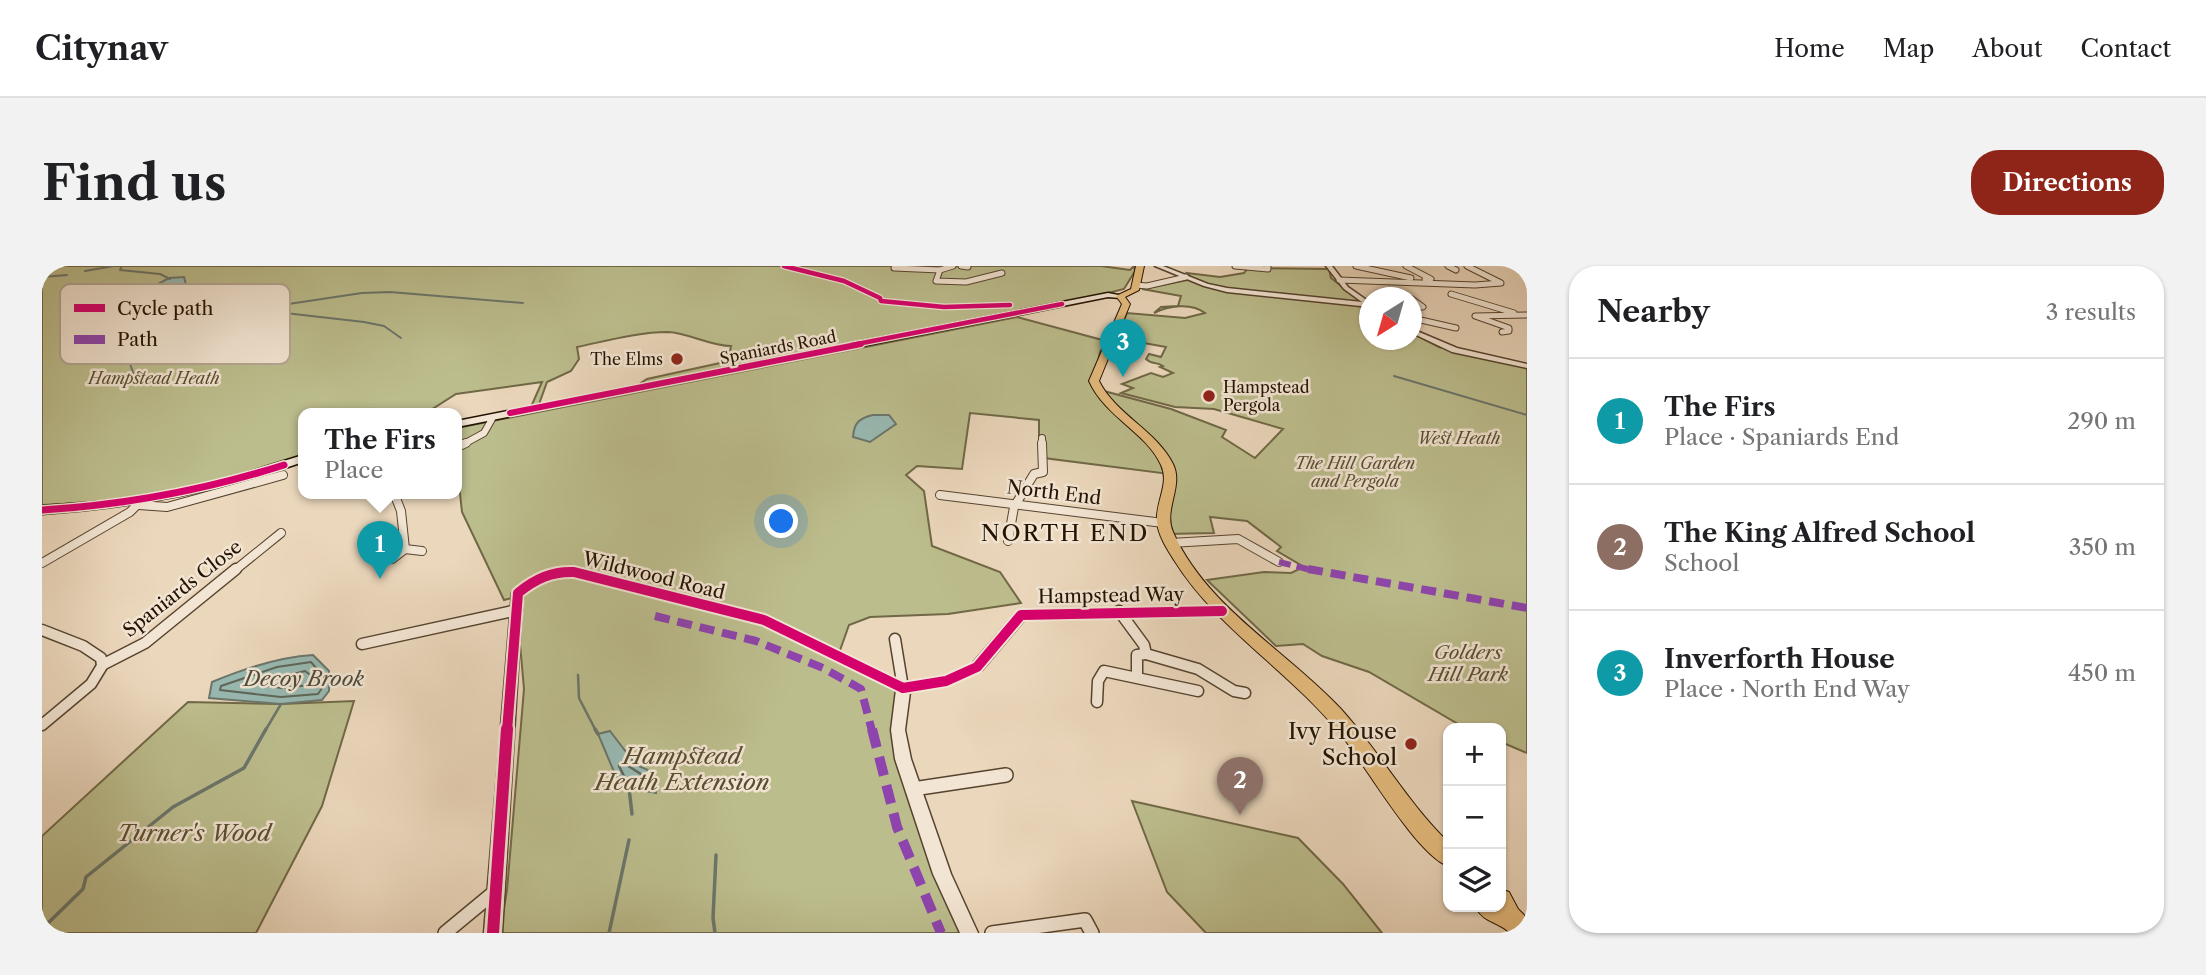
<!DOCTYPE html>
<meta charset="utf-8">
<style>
:root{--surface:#fff;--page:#f2f2f2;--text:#202124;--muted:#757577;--line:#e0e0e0;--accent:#8f2418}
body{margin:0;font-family:"Libre Caslon Text",serif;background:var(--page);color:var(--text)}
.controls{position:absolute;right:21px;bottom:21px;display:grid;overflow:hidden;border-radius:14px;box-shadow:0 2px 5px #0004}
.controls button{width:63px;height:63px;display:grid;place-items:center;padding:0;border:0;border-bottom:2px solid var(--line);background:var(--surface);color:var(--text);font:35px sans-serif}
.compass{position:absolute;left:1317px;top:21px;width:63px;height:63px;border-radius:50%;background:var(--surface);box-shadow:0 2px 5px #0004;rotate:217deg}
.you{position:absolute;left:740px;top:256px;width:24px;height:24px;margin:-18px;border:5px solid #fff;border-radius:50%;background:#1a73e8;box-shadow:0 0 0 10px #1a73e833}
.badge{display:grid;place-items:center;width:46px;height:46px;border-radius:50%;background:var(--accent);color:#fff;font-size:23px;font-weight:700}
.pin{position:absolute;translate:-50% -58px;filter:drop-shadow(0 2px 4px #0008)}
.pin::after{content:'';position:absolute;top:37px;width:24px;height:21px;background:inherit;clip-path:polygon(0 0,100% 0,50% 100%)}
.popup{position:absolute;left:256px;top:142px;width:164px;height:91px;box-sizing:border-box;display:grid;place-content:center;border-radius:14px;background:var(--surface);filter:drop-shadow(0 2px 5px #0005);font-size:23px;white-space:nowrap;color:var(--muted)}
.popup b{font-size:26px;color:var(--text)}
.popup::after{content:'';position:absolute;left:50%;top:100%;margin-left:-14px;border:14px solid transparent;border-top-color:var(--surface)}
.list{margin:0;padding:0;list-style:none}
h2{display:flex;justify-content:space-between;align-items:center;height:91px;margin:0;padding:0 28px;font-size:30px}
h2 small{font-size:23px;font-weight:400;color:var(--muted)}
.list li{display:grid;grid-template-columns:46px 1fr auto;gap:21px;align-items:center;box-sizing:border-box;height:126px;padding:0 28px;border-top:2px solid var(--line)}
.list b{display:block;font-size:26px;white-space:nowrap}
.list p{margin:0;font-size:23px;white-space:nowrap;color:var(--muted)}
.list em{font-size:23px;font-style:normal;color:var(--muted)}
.icon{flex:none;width:38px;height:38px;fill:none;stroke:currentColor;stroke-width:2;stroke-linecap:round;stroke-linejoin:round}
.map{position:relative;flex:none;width:1485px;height:667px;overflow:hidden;border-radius:28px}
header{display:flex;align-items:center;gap:42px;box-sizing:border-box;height:98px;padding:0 35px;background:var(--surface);border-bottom:2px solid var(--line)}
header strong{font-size:33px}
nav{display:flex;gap:38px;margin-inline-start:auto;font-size:24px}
.intro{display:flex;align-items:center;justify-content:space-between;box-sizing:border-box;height:168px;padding:0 42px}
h1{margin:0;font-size:49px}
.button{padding:18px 32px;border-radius:28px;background:var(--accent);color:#fff;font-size:24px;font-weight:700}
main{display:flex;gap:42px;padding:0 42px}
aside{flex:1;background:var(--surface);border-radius:28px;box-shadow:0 2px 5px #0004}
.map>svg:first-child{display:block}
.green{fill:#bcbd8d;stroke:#706846;stroke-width:2}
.water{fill:#98b9b2;stroke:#6a766b;stroke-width:2}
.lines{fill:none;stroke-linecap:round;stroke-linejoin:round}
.shore-far1{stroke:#5e6659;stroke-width:2}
.shore{stroke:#5e6659;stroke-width:2.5}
.stream-far2{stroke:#6a766b;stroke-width:2}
.stream-far1{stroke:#6a766b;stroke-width:2.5}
.stream{stroke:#6a766b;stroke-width:3.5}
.minor-far4-casing{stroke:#56432f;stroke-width:7}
.minor-far3-casing{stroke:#56432f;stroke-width:8}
.minor-far2-casing{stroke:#56432f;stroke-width:10}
.minor-far1-casing{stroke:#56432f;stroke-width:13}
.minor-casing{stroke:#56432f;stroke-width:16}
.tertiary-casing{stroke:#56432f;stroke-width:3}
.secondary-casing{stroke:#241200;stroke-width:3}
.primary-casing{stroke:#241200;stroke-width:2}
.minor-far4{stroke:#f2e5d3;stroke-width:5}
.minor-far3{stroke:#f2e5d3;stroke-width:6}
.minor-far2{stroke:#f2e5d3;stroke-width:8}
.minor-far1{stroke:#f2e5d3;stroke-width:10}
.minor{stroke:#f2e5d3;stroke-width:13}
.tertiary{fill:#f2e5d3;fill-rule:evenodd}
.secondary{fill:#f2e5d3;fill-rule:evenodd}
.primary{fill:#e6bc7e;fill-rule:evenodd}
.quiet-far3{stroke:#8e44ad;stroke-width:3.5;stroke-dasharray:7 3.5;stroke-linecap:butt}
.quiet-far2{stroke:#8e44ad;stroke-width:6;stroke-dasharray:12 6;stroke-linecap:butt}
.quiet-far1{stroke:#8e44ad;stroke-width:8;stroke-dasharray:15 8;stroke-linecap:butt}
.quiet{stroke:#8e44ad;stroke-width:10;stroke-dasharray:19 10;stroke-linecap:butt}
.cycleway-far4-casing{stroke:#f2e5d3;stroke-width:7}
.cycleway-far3-casing{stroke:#f2e5d3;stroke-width:9}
.cycleway-far2-casing{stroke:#f2e5d3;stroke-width:10}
.cycleway-far1-casing{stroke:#f2e5d3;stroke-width:14}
.cycleway-casing{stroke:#f2e5d3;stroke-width:17}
.cycleway-far4{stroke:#d6006c;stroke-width:4.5}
.cycleway-far3{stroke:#d6006c;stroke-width:6}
.cycleway-far2{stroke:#d6006c;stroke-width:7}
.cycleway-far1{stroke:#d6006c;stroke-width:10}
.cycleway{stroke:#d6006c;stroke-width:12}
.poi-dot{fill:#8f2418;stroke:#f2e5d3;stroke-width:2.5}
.labels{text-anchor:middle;stroke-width:5;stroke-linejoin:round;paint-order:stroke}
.far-street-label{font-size:16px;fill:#241200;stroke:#f2e5d3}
.far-poi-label{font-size:16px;fill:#241200;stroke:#f2e5d3;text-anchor:end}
.far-park-label{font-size:16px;font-style:italic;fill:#594e31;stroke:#f2e5d3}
.street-label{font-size:19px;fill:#241200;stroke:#f2e5d3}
.park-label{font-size:19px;font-style:italic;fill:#594e31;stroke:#f2e5d3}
.water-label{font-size:21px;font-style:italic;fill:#4d4c3e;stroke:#f2e5d3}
.quarter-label{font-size:23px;letter-spacing:2px;fill:#241200;stroke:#f2e5d3}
.near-poi-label{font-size:23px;fill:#241200;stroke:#f2e5d3;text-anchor:end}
.near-park-label{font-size:23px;font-style:italic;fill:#594e31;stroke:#f2e5d3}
.key{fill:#f2e5d3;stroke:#b4a694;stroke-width:2}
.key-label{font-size:19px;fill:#241200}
</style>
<header>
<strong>Citynav</strong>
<nav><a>Home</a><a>Map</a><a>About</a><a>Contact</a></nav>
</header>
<div class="intro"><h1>Find us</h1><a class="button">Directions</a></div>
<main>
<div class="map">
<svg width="1485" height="667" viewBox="0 0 1485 667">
<rect width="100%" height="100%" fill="#ebd7bc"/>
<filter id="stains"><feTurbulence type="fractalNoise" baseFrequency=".00286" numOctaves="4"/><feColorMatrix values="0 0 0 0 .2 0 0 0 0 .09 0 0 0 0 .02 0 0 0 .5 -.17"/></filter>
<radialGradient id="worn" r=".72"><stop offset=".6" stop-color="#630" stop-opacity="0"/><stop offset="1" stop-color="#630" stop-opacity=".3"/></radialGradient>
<g class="green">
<path d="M0,0H1059L1088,4L1092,0L1093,5L1082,23L1066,27L601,119L599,117L605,113L678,97L687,91L689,80C668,80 647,67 626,66C596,66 564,75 535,81L537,93L529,105L505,116L496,141L488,143L500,116L414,128L384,147H261V189C178,219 88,236 0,239Z"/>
<path d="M1206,2L1287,3L1289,12L1327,42L1328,74H1370V67L1397,81L1485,101V487L1459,476V462H1423L1327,406L1280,390L1261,378L1234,380L1165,314L1222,306L1249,307L1262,301L1235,285L1239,281L1205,255L1168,251L1172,267L1124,268L1128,208L1002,192L997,171V154L928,147L920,203L875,200L864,209L882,225L890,280L958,306L979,337L906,348L828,351L807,359L796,390L861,422L856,464L927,667H458L465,624L482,423L475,344L474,331L462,334L420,246L415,200V162L975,51L1064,75L1058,86L1052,115L1062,125L1129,143L1184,164L1180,171L1213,192L1241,163L1172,143L1133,141L1079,127L1091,122L1080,118L1109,107L1121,111L1131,107L1118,101L1121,100C1114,95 1110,99 1104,93L1107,88L1119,91L1124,81L1074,72L1085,47L1143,52L1163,47C1149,36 1126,40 1112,47L1119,41L1136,40L1139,30L1100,23L1150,13L1145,7L1178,11L1202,7Z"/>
<path d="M312,435L280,540L214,667H0V570L146,436L239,438Z"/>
<path d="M1090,535L1256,572L1301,618L1340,667H1164L1125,626Z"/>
</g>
<g class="water">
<path d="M142,11L147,30C132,37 121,34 112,20L127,12Z"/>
<path d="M184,22L180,38L188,43L214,44C186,50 121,62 96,53L124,46L119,43L122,41L169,32Z"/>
<path d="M831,149H847L854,158L828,176L811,171C812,156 818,152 831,149Z"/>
<path d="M271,389L287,405V425L280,434L239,438L167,432L170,416C201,403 237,391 271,389Z"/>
<path d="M568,465L594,499L613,507L614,527L578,520L556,468Z"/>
</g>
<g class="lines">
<g class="shore-far1">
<path d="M269,396L280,409V422L276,428L239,431L178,424L179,420L235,401Z"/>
<path d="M263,405L271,411L269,419L239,422L222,419L224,415Z"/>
</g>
<path class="shore" d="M580,496L605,512V516L584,514L577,500Z"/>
<g class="stream-far2">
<path d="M80,0L78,4L118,8L128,13"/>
<path d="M43,5L72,0"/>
<path d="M0,11L25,9"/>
<path d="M213,43L320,27L348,26L481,37"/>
<path d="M217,44L322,56L342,60L359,72"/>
<path d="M1352,110L1485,149"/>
<path d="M93,112L86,92L94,80L140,54"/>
</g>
<g class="stream-far1">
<path d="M536,409L537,432L554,465"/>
<path d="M223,465L239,438"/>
</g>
<g class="stream">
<path d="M553,463L556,468"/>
<path d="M587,522L590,548"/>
<path d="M0,663L41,623L44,611L131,541L202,502L224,463"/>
<path d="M567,667L587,574"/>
<path d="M673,667L671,652L674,589"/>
</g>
<defs>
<g id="minor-far4">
<path d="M911,0L898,4L894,15L924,16L960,7"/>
<path d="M919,0L926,1"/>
<path d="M1193,0L1226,3V0"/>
<path d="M1314,0L1369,12"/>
<path d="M1364,0L1389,13H1383"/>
<path d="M1406,0L1414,4"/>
<path d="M852,2L898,4"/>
<path d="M1297,14L1433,19L1459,17L1425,0"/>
<path d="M1094,19L1105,20L1144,11"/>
<path d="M1409,28L1472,47"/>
<path d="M1370,33L1381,41H1370"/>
<path d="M1370,52L1414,62"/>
<path d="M1460,66L1467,65V62L1433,50L1485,49"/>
</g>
<g id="minor-far3">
<path d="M1000,172V179"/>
<path d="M420,179L442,167L450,153"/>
</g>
<g id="minor-far2">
<path d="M415,181L424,177"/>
<path d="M352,227L359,245L363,283L380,285"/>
<path d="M898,229L1121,257"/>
<path d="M97,239L125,241L241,209"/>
<path d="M966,275L972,241L992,208L1001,206L1000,177"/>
<path d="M1129,277L1196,273L1237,296"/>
<path d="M350,293L363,283"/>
<path d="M0,297L88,246L99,235"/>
<path d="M192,305L239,267"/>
</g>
<g id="minor-far1">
<path d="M1077,345L1102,379L1104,388L1156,403L1192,425L1203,427"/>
<path d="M0,364L41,380L59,392L60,400L49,418L0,459"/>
<path d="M853,373L861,422"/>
<path d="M320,378L475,344"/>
<path d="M60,399L103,377L194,303"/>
<path d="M1095,410V389L1104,388"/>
<path d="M1055,436L1056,415L1062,405L1156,425"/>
</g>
<g id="minor">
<path d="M871,523L964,509"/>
<path d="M403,667L455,624"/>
<path d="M950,667L1043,654L1050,667"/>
</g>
<g id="tertiary">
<path d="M1113,0H1121L1166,18L1185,22L1320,36L1302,23L1284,0H1290L1306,21L1326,35L1328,41L1185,26L1162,20Z"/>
<path d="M1370,63L1415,82L1485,98V102L1410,86L1370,67Z"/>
<path d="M532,302L726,351L862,417L901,411L930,398L975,346L979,345L1180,341L1186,345L1180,349L983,353L940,404L909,418L868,426L863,464L869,493L909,608L936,667H918L891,608L853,493L849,464L854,424L718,357L532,310C512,309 497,315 482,328L480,337L460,667H442L470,327C486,309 509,302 532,302Z"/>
</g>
<g id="secondary">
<path d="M1066,27L1082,30L1078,32L1066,31L415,161V155Z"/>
<path d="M261,189V196C176,226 90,242 0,248V240L67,235L133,225L194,210Z"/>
</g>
<g id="primary">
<path d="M1094,0H1102L1097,24L1083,31L1088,38L1057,115C1074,149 1114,164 1131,198C1142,220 1121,244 1131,266C1164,341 1245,385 1299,443C1337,485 1365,536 1406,576V600C1375,589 1323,499 1300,470C1249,406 1175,363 1132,294C1125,283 1116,269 1115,256C1113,236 1128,218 1119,199C1104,166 1064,152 1047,115L1080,38L1074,30L1089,23Z"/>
<path d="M1459,623L1467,626L1476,643L1485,652V667H1468C1456,655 1441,657 1434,641H1459Z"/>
</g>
</defs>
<use href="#minor-far4" class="minor-far4-casing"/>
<use href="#minor-far3" class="minor-far3-casing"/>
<use href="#minor-far2" class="minor-far2-casing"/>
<use href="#minor-far1" class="minor-far1-casing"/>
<use href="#minor" class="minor-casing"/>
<use href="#tertiary" class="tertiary-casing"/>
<use href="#secondary" class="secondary-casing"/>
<use href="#primary" class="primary-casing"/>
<use href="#minor-far4" class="minor-far4"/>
<use href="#minor-far3" class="minor-far3"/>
<use href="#minor-far2" class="minor-far2"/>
<use href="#minor-far1" class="minor-far1"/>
<use href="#minor" class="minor"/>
<use href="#tertiary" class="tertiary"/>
<use href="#secondary" class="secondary"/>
<use href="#primary" class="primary"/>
<path class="quiet-far3" d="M207,46L212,42"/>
<path class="quiet-far2" d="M1237,296L1273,305"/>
<g class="quiet-far1">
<path d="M1266,303L1485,342"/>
<path d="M613,350L714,375L781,402L819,423L830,465"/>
</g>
<path class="quiet" d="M830,463L855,561L899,667"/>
<defs>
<g id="cycleway-far4">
<path d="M742,0L802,15L838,32L839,35L902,41L968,39"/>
<path d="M810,79L1020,38"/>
</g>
<path id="cycleway-far3" d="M468,147L819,78"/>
<path id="cycleway-far2" d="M0,244C83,239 163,224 242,199"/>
<path id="cycleway-far1" d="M465,465L476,327C493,313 510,305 532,306L722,354L861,422L904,415L935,401L979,349L1180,345"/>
<path id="cycleway" d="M451,667L465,463"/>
</defs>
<use href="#cycleway-far4" class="cycleway-far4-casing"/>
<use href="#cycleway-far3" class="cycleway-far3-casing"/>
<use href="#cycleway-far2" class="cycleway-far2-casing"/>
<use href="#cycleway-far1" class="cycleway-far1-casing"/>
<use href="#cycleway" class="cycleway-casing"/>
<use href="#cycleway-far4" class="cycleway-far4"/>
<use href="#cycleway-far3" class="cycleway-far3"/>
<use href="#cycleway-far2" class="cycleway-far2"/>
<use href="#cycleway-far1" class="cycleway-far1"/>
<use href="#cycleway" class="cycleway"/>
</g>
<g class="poi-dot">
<circle cx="635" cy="93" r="7"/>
<circle cx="1167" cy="130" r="7"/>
<circle cx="1369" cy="478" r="7"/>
</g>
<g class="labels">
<g class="far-street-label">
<text transform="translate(736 81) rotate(-11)" y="6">Spaniards Road</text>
</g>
<g class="far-poi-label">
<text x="621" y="99">The Elms</text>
<text x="1181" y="127" text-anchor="start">Hampstead<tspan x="1181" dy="18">Pergola</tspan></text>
</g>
<g class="far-park-label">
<text x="112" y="118">Hampstead Heath</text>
<text x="1417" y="178">West Heath</text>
<text x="1313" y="203">The Hill Garden<tspan x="1313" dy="18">and Pergola</tspan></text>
</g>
<g class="street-label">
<text transform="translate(1012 226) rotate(7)" y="7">North End</text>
<text transform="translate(612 309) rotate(14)" y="7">Wildwood Road</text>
<text transform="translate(140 322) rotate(-38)" y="7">Spaniards Close</text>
<text transform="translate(1069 329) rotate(-1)" y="7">Hampstead Way</text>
</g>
<g class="park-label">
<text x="1426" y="393">Golders<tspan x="1426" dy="22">Hill Park</tspan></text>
</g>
<g class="water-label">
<text x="262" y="420">Decoy Brook</text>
</g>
<g class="quarter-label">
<text x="1023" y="275">NORTH END</text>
</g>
<g class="near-poi-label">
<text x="1355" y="473">Ivy House<tspan x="1355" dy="26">School</tspan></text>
</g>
<g class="near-park-label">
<text x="640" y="498">Hampstead<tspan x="640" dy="26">Heath Extension</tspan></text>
<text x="152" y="575">Turner's Wood</text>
</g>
</g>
<rect x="18" y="18" width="230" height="80" rx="10" class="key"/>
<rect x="32" y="38" width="31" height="8" fill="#d6006c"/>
<rect x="32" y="69" width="31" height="9" fill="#8e44ad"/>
<g class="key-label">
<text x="75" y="49">Cycle path</text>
<text x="75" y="80">Path</text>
</g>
<rect width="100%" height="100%" filter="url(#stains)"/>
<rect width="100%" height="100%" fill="url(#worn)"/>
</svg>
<div class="controls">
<button>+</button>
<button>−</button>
<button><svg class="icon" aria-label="layers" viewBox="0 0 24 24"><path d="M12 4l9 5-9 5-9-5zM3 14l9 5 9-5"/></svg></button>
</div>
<svg class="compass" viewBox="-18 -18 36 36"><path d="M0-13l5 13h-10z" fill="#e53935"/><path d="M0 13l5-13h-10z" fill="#757577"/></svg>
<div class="you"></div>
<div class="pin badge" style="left:338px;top:313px;background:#0f9aa8">1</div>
<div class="popup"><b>The Firs</b>Place</div>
<div class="pin badge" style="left:1198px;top:549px;background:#8d6e63">2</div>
<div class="pin badge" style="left:1081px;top:111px;background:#0f9aa8">3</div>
</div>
<aside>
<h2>Nearby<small>3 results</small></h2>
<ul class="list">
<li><span class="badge" style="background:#0f9aa8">1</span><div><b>The Firs</b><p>Place · Spaniards End</p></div><em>290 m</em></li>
<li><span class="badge" style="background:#8d6e63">2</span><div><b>The King Alfred School</b><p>School</p></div><em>350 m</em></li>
<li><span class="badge" style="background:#0f9aa8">3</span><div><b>Inverforth House</b><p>Place · North End Way</p></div><em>450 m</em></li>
</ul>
</aside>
</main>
